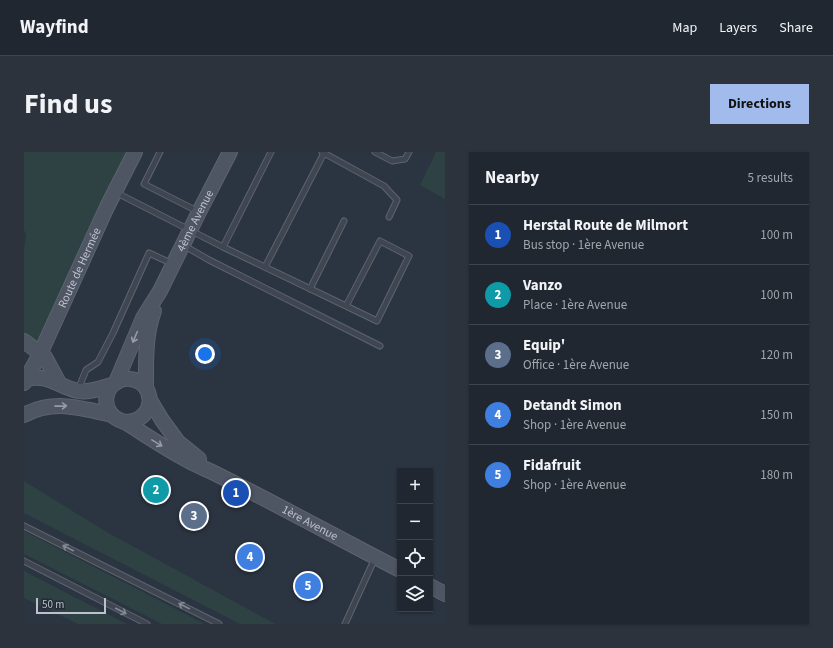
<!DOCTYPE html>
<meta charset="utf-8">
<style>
:root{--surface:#202731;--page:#2d333d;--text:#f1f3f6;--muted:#a2a5ab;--line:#3d444d;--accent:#a0bbec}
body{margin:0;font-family:"Source Sans 3",sans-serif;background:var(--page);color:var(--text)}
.controls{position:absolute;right:12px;bottom:12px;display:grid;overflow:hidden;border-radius:0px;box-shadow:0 1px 3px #0004}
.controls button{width:36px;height:36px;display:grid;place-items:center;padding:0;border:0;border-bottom:1px solid var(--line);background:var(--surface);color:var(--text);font:20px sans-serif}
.scale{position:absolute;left:12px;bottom:10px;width:70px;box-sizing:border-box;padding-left:4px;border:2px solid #bcc1cb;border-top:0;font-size:11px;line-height:14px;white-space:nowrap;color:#bcc1cb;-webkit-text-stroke:3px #242b36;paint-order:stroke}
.you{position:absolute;left:181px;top:202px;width:14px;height:14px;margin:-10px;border:3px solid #fff;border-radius:50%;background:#1a73e8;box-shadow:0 0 0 6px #1a73e833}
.badge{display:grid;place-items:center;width:26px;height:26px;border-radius:50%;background:var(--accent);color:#fff;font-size:13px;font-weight:700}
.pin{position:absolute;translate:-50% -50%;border:2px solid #fff;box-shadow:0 1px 4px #0006}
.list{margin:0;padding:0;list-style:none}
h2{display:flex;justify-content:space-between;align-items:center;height:52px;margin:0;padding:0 16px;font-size:17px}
h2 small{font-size:13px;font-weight:400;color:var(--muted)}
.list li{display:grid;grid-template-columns:26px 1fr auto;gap:12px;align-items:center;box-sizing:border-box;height:60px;padding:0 16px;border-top:1px solid var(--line)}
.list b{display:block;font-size:15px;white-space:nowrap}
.list p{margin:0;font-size:13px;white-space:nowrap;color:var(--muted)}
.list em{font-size:13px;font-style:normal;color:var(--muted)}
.icon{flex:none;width:22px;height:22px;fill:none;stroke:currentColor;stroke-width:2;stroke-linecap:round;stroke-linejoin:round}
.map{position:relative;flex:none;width:421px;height:472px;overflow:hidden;border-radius:0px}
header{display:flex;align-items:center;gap:24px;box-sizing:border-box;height:56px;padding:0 20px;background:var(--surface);border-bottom:1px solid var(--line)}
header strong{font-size:19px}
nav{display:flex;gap:22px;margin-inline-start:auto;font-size:14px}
.intro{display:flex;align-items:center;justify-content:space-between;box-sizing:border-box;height:96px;padding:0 24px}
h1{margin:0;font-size:28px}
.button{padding:10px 18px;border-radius:0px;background:var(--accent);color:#111;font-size:14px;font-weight:700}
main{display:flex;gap:24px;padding:0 24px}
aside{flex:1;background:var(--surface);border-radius:0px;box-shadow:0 1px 3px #0004}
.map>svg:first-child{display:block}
.green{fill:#2e4143}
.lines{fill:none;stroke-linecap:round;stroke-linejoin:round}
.lane-casing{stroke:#5d646e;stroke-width:7}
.secondary-casing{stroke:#5d646e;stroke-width:16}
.lane{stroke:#3f4651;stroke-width:5}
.secondary{stroke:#4e5563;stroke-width:14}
.oneway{stroke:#969ba7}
.oneway2{stroke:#848a94}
.labels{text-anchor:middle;stroke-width:4;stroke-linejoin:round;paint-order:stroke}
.street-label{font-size:12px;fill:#bcc1cb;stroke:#242b36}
</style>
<header>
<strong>Wayfind</strong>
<nav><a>Map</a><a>Layers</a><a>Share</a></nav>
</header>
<div class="intro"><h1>Find us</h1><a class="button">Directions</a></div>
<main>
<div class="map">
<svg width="421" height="472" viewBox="0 0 421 472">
<rect width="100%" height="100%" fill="#2b3441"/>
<g class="green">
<path d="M0,0H102L76,55L20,186L13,190L0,188V98L2,83L0,78Z"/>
<path d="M412,0H421V47L396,33Z"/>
<path d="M0,329L81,379L251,472H216L0,361Z"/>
<path d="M0,379L181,472H138L8,406L0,402Z"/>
<path d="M0,419L103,472H54L0,446Z"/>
</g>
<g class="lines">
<defs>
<g id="lane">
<path d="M136,0L120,32L175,60"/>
<path d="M298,0L360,34L373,48L365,65"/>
<path d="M351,0L368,9L381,7L385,0"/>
<path d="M91,40L199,95L247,0"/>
<path d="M159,93L185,108L356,194"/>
<path d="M199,95L322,154L356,89L385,104L353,169L322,154"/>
<path d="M241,115L300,1"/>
<path d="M286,137L320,69"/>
<path d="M54,238L62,218L74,210L89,181L125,101L149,112"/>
<path d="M0,374L195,472"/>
<path d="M0,409L123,472"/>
<path d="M321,472L351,406"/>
</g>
<g id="secondary">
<path d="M0,189L21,205L35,231"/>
<path d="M2,227C26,222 33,234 54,239C65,241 77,236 88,233"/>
<path id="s1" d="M92,230L119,166L136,139L175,60L206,0"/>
<path id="s2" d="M0,231L16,202L83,55L111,0"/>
<path d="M122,236C122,210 121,183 130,159"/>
<path d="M126,248L138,268L154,290L175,307"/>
<path d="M0,263C29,247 58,256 88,263"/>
<path id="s3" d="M100,270C134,270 132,229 106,227C101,226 95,228 91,231C81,238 79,253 88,263C92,268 100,269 106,273C124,285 143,297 163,308C173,314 185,318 196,324C256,354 316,387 376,418"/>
<path d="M406,434L421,442"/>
</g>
</defs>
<use href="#lane" class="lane-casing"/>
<use href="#secondary" class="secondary-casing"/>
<use href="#lane" class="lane"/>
<use href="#secondary" class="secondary"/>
</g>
<defs><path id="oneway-shaft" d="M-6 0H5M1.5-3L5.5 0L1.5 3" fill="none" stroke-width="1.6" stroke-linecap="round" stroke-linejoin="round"/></defs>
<g class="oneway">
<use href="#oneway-shaft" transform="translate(111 185) rotate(113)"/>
<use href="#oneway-shaft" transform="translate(37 254) rotate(-1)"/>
<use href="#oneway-shaft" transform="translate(133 291) rotate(31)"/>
</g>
<g class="oneway2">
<use href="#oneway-shaft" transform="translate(44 396) rotate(-153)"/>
<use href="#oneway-shaft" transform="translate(160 454) rotate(-153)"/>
<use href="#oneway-shaft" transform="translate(97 459) rotate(27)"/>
</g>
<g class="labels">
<g class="street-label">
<text dy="4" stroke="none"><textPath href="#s1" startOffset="180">4ème Avenue</textPath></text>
<text dy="4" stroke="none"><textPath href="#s2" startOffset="128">Route de Hermée</textPath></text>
<text dy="4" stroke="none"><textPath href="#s3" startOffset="347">1ère Avenue</textPath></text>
</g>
</g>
</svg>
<div class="controls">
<button>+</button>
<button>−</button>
<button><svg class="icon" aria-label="locate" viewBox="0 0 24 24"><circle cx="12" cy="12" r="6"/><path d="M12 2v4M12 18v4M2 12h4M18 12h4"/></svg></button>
<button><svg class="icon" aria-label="layers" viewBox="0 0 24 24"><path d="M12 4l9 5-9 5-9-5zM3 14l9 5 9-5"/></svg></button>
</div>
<div class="scale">50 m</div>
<div class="you"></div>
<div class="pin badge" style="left:212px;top:341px;background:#1a4fb4">1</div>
<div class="pin badge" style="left:132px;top:338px;background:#0f9aa8">2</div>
<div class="pin badge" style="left:170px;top:364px;background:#5c6f8a">3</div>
<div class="pin badge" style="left:226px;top:405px;background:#3f7fe0">4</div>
<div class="pin badge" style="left:284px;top:434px;background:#3f7fe0">5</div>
</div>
<aside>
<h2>Nearby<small>5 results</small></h2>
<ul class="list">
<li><span class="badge" style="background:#1a4fb4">1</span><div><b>Herstal Route de Milmort</b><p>Bus stop · 1ère Avenue</p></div><em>100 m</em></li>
<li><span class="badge" style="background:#0f9aa8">2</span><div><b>Vanzo</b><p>Place · 1ère Avenue</p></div><em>100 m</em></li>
<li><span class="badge" style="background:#5c6f8a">3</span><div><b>Equip'</b><p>Office · 1ère Avenue</p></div><em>120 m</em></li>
<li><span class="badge" style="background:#3f7fe0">4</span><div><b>Detandt Simon</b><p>Shop · 1ère Avenue</p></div><em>150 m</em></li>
<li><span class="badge" style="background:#3f7fe0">5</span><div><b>Fidafruit</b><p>Shop · 1ère Avenue</p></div><em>180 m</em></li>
</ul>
</aside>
</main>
